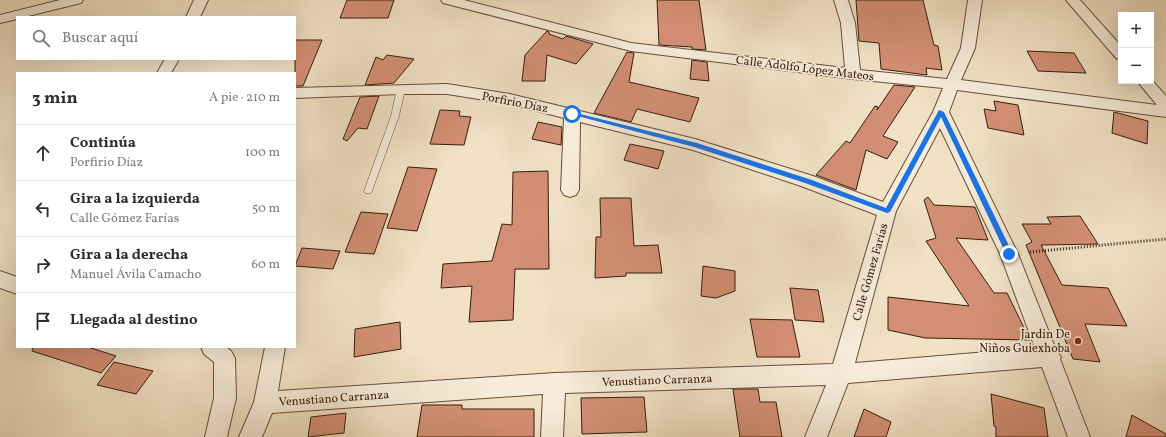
<!DOCTYPE html>
<html lang="es">
<meta charset="utf-8">
<style>
:root{--surface:#fff;--page:#f7f7f7;--text:#2b2b33;--muted:#7c7c81;--line:#e1e1e2}
body{margin:0;font-family:Vollkorn,serif;background:var(--page);color:var(--text)}
.controls{position:absolute;right:12px;top:12px;display:grid;overflow:hidden;border-radius:0px;box-shadow:0 4px 16px #0002}
.controls button{width:36px;height:36px;display:grid;place-items:center;padding:0;border:0;border-bottom:1px solid var(--line);background:var(--surface);color:var(--text);font:20px sans-serif}
.stop{position:absolute;width:12px;height:12px;margin:-9px;border:3px solid #1a73e8;border-radius:50%;background:#fff}
.stop.end{background:#1a73e8;border-color:#fff;box-shadow:0 1px 4px #0008}
.list{margin:0;padding:0;list-style:none}
h2{display:flex;justify-content:space-between;align-items:center;height:52px;margin:0;padding:0 16px;font-size:17px}
h2 small{font-size:13px;font-weight:400;color:var(--muted)}
.list li{display:grid;grid-template-columns:26px 1fr auto;gap:12px;align-items:center;box-sizing:border-box;height:56px;padding:0 16px;border-top:1px solid var(--line)}
.list b{display:block;font-size:15px;white-space:nowrap}
.list p{margin:0;font-size:13px;white-space:nowrap;color:var(--muted)}
.list em{font-size:13px;font-style:normal;color:var(--muted)}
.icon{flex:none;width:22px;height:22px;fill:none;stroke:currentColor;stroke-width:2;stroke-linecap:round;stroke-linejoin:round}
.map{position:relative;flex:none;width:1166px;height:437px;overflow:hidden}
.search{position:absolute;background:var(--surface);box-shadow:0 4px 16px #0002;left:16px;top:16px;width:280px;height:44px;display:flex;align-items:center;gap:10px;box-sizing:border-box;padding:0 14px;border-radius:0px;color:var(--muted);font-size:15px}
.panel{position:absolute;background:var(--surface);box-shadow:0 4px 16px #0002;left:16px;top:72px;width:280px;height:276px;border-radius:0px}
.map>svg:first-child{display:block}
.building{fill:#d38f75;stroke:#361d0d}
.lines{fill:none;stroke-linecap:round;stroke-linejoin:round}
.lane-casing{stroke:#654e3b;stroke-width:1}
.street-casing{stroke:#654e3b;stroke-width:2}
.path{stroke:#361d0d;stroke-width:3;stroke-dasharray:1 2;stroke-linecap:butt}
.lane{fill:#f6ecd9;fill-rule:evenodd}
.street{fill:#f6ecd9;fill-rule:evenodd}
.route{fill:#1a73e8}
.poi-dot{fill:#8f2418;stroke:#f6ecd9;stroke-width:1.5}
.labels{text-anchor:middle;stroke-width:3.5;stroke-linejoin:round;paint-order:stroke}
.street-label{font-size:12px;fill:#361d0d;stroke:#f6ecd9}
.poi-label{font-size:12px;fill:#361d0d;stroke:#f6ecd9;text-anchor:end}
</style>
<div class="map">
<svg width="1166" height="437" viewBox="0 0 1166 437">
<rect width="100%" height="100%" fill="#f1e1c5"/>
<filter id="stains"><feTurbulence type="fractalNoise" baseFrequency=".005" numOctaves="4"/><feColorMatrix values="0 0 0 0 .2 0 0 0 0 .09 0 0 0 0 .02 0 0 0 .5 -.17"/></filter>
<radialGradient id="worn" r=".72"><stop offset=".6" stop-color="#630" stop-opacity="0"/><stop offset="1" stop-color="#630" stop-opacity=".3"/></radialGradient>
<g class="building">
<path d="M347,0H394L388,18H340Z"/>
<path d="M657,0H699L706,50L692,49V47L659,45Z"/>
<path d="M856,0H923L934,45L938,46L942,70L926,68L927,75L881,69L879,43L859,41Z"/>
<path d="M547,31L549,32V34L563,39L566,36L593,44L576,64L547,55L545,81H522L525,55Z"/>
<path d="M295,40H322L303,86H295Z"/>
<path d="M1027,51L1074,53L1086,73L1038,71Z"/>
<path d="M627,52L634,53L629,82L699,98L690,122L637,109L631,122L594,113Z"/>
<path d="M387,55L414,59L394,83L365,85L376,57L383,60Z"/>
<path d="M692,60L707,62L709,81L690,79Z"/>
<path d="M894,85L915,87L883,136L898,142L887,159L866,150L856,190L816,175L846,141L850,143L875,106L878,107L877,110Z"/>
<path d="M379,96L367,129L358,128L347,141L343,139L360,97Z"/>
<path d="M994,101L1018,105L1024,135L988,128L984,109L996,111Z"/>
<path d="M440,110L460,111L459,116L471,117L464,145L430,144Z"/>
<path d="M1114,112L1148,121L1147,144L1112,133Z"/>
<path d="M538,122L562,127L561,145L532,139Z"/>
<path d="M630,144L664,151L658,169L624,160Z"/>
<path d="M408,167L437,169L417,231L387,228Z"/>
<path d="M548,171L549,269H515L513,320L469,322L472,286L441,288L443,264L492,261L502,224L512,225L513,172Z"/>
<path d="M928,197L934,205L975,207L988,240L956,238L994,293H1007L1030,340L925,338L888,330V297L969,306L926,241L936,238L924,200Z"/>
<path d="M600,198H631L634,246L658,245L662,273H626V276L595,278L596,237H601Z"/>
<path d="M361,212L388,214L374,254L345,252Z"/>
<path d="M1080,216L1098,244L1041,245L1062,285L1108,288L1127,326L1085,324L1100,362L1073,359L1026,245L1032,242L1022,224H1051L1047,217Z"/>
<path d="M302,248L340,251L333,269L295,266Z"/>
<path d="M703,266L735,271V291L716,298L701,296Z"/>
<path d="M790,288L818,290L824,322L795,320Z"/>
<path d="M750,319L792,320L800,357H757Z"/>
<path d="M400,322L401,349L354,357L355,329Z"/>
<path d="M33,347H88L116,356L101,373L32,351Z"/>
<path d="M114,362L153,371L136,394L97,385Z"/>
<path d="M733,389H758L760,402H776L782,437H740Z"/>
<path d="M991,394L1044,408L1048,437H996V427L994,426Z"/>
<path d="M644,397L647,432L582,434L581,398Z"/>
<path d="M422,405H462V409H534V437H417Z"/>
<path d="M864,409L891,422L886,437H854Z"/>
<path d="M346,413L344,433L308,437L311,417Z"/>
<path d="M1132,415L1166,434V437H1126Z"/>
</g>
<g class="lines">
<defs>
<path id="lane" d="M401,86L405,89L399,116L372,191L371,193H365L364,191L391,116L397,89Z"/>
<g id="street">
<path d="M60,0H83L81,3L24,17H17V19L0,23V15Z"/>
<path d="M194,0H208L200,17H186Z"/>
<path d="M441,0H464L631,43L845,68L841,23L834,0H848L855,23L860,70L947,79L961,48L968,0H982L975,48L961,80L1157,105L1137,81H1151V79L1166,96V117L957,90L949,112L1018,254L1056,350L1061,357L1060,359L1090,437H1068L1042,367L848,383L827,437H805L826,385L565,393L563,437H541L543,394L272,413L262,437H239L254,402L265,347H285L278,391L555,373L833,364L877,215L801,186L693,150L580,122L579,190L576,195L570,197L564,195L561,190L564,118L510,104L447,94H401L295,98V88L447,84L510,94L695,139L813,176L883,202L933,112L943,88L853,79L631,51L443,3ZM940,128L1000,254L1035,348L855,363L896,211Z"/>
<path d="M1066,0H1080L1121,46V60L1116,58Z"/>
<path d="M165,59H179L171,73H157Z"/>
<path d="M0,271L17,277V294L0,288Z"/>
<path d="M201,347H226L231,351L235,358L236,398L227,437H205L214,398V362L204,354Z"/>
</g>
</defs>
<use href="#lane" class="lane-casing"/>
<use href="#street" class="street-casing"/>
<path class="path" d="M1030,252L1166,239"/>
<use href="#lane" class="lane"/>
<use href="#street" class="street"/>
</g>
<path class="route" d="M939,110L944,112L1013,254L1012,256H1007L941,117L890,212L887,213L805,183L694,147L570,114L572,112L697,143L809,179L886,208Z"/>
<circle class="poi-dot" cx="1078" cy="341" r="4"/>
<g class="labels">
<g class="street-label">
<text transform="translate(805 68) rotate(7)" y="4">Calle Adolfo López Mateos</text>
<text transform="translate(515 102) rotate(11)" y="4">Porfirio Díaz</text>
<text transform="translate(870 272) rotate(-74)" y="4">Calle Gómez Farías</text>
<text transform="translate(657 380) rotate(-2)" y="4">Venustiano Carranza</text>
<text transform="translate(334 398) rotate(-4)" y="4">Venustiano Carranza</text>
</g>
<g class="poi-label">
<text x="1070" y="338">Jardin De<tspan x="1070" dy="14">Niños Guiexhoba</tspan></text>
</g>
</g>
<rect width="100%" height="100%" filter="url(#stains)"/>
<rect width="100%" height="100%" fill="url(#worn)"/>
</svg>
<div class="controls">
<button>+</button>
<button>−</button>
</div>
<div class="stop" style="left:572px;top:114px"></div>
<div class="stop end" style="left:1009px;top:254px"></div>
<div class="search"><svg class="icon" aria-label="search" viewBox="0 0 24 24"><circle cx="10" cy="10" r="6"/><path d="M15 15l6 6"/></svg>Buscar aquí</div>
<section class="panel">
<h2>3 min<small>A pie · 210 m</small></h2>
<ul class="list">
<li><svg class="icon" aria-label="ahead" viewBox="0 0 24 24"><path d="M12 20V5M6 11l6-6 6 6"/></svg><div><b>Continúa</b><p>Porfirio Díaz</p></div><em>100 m</em></li>
<li><svg class="icon" aria-label="left" viewBox="0 0 24 24"><path d="M17 20v-9H6M10 6l-5 5 5 5"/></svg><div><b>Gira a la izquierda</b><p>Calle Gómez Farías</p></div><em>50 m</em></li>
<li><svg class="icon" aria-label="right" viewBox="0 0 24 24"><path d="M7 20v-9h11M14 6l5 5-5 5"/></svg><div><b>Gira a la derecha</b><p>Manuel Ávila Camacho</p></div><em>60 m</em></li>
<li><svg class="icon" aria-label="arrive" viewBox="0 0 24 24"><path d="M6 21V4h12l-3 4 3 4H6"/></svg><div><b>Llegada al destino</b></div></li>
</ul>
</section>
</div>
